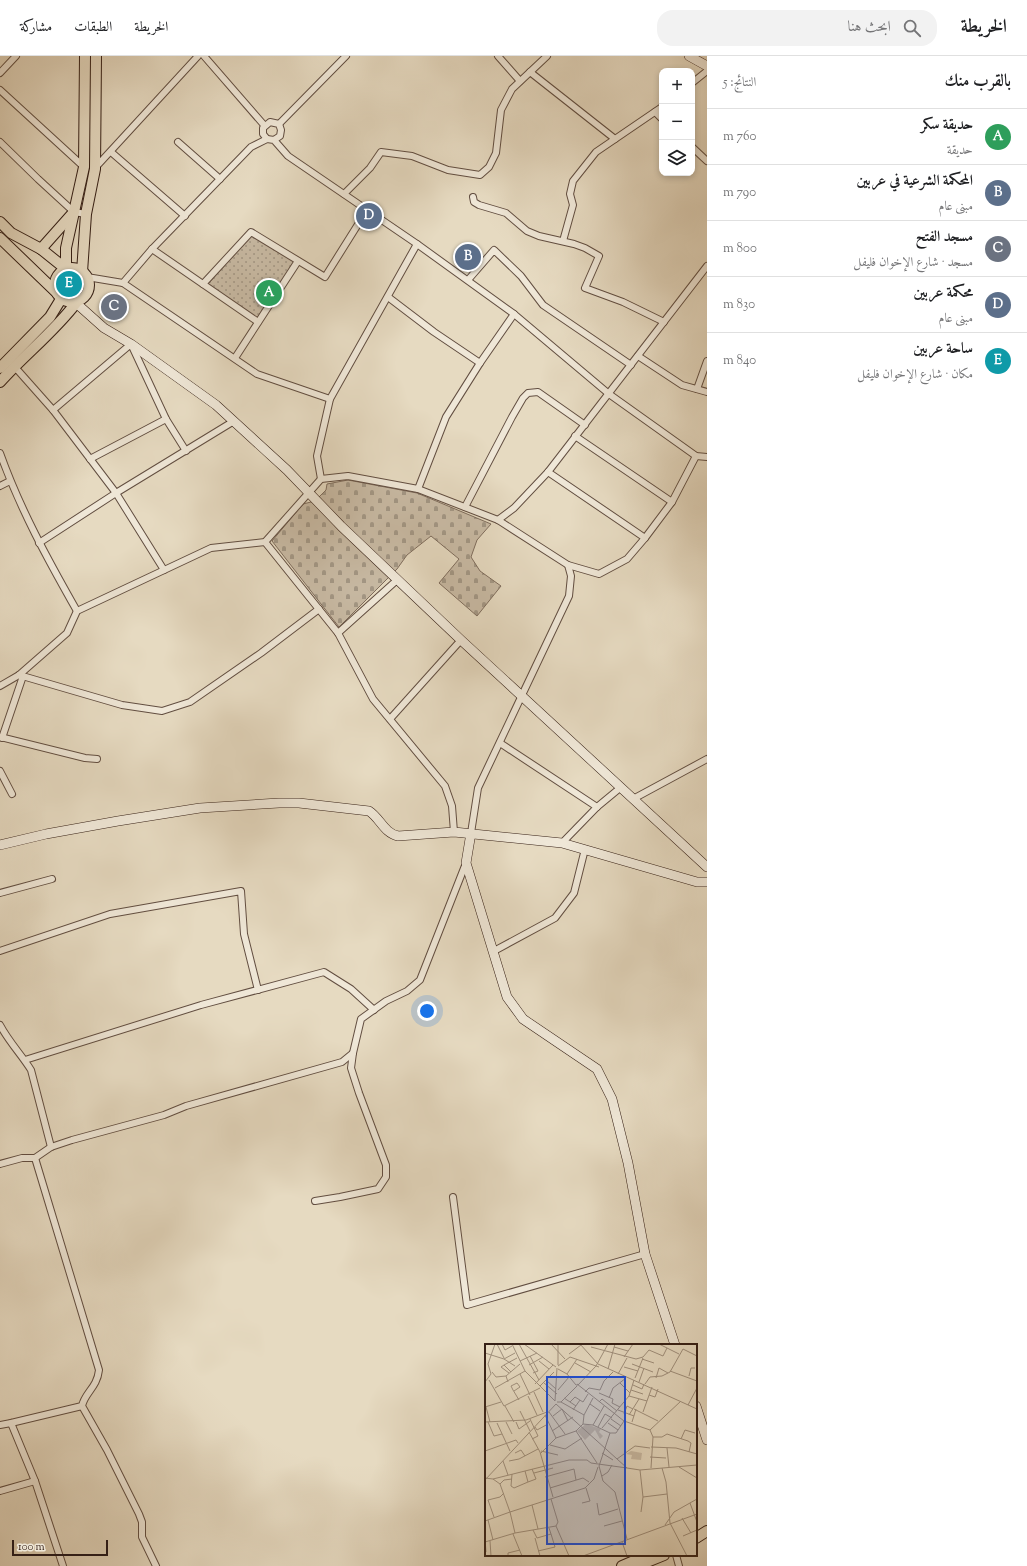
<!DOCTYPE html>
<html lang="ar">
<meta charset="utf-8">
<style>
:root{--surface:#fff;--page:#f2f2f2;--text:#202124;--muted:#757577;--line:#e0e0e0;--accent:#8f2418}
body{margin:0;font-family:"Sorts Mill Goudy",Amiri,serif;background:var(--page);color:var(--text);direction:rtl}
.controls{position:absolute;right:12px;top:12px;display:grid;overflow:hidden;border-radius:8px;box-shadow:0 2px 6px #0003}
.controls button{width:36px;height:36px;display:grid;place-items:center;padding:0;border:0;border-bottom:1px solid var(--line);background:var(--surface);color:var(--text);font:20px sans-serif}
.scale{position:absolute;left:12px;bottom:10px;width:96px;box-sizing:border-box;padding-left:4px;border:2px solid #362016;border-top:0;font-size:11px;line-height:14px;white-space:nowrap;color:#362016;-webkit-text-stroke:3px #efe7d7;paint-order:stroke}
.you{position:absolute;left:427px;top:955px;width:14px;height:14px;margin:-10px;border:3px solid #fff;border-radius:50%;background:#1a73e8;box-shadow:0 0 0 6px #1a73e833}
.badge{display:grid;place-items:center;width:26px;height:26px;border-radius:50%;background:var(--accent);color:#fff;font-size:13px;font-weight:700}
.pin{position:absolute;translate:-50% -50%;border:2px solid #fff;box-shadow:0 1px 4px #0006}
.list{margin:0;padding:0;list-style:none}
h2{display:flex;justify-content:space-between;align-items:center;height:52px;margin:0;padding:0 16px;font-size:17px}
h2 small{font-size:13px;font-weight:400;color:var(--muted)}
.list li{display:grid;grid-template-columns:26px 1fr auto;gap:12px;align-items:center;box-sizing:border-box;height:56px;padding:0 16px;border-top:1px solid var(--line)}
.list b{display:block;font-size:15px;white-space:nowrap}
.list p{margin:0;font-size:13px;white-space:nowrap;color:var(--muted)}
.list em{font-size:13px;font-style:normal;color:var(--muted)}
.icon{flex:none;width:22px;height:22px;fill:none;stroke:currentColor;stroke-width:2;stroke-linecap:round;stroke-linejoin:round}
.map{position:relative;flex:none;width:707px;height:1510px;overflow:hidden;direction:ltr}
header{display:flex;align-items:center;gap:24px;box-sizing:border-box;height:56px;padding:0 20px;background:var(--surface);border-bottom:1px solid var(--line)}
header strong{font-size:19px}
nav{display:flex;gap:22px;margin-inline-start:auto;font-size:14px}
.search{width:280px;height:36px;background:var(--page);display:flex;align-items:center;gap:10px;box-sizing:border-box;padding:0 14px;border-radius:16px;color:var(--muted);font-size:15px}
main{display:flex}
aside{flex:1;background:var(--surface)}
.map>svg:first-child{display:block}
.cemetery{fill:url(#cemetery-stones);stroke:#7f6d5d}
.park{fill:url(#park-dots);stroke:#7f6d5d}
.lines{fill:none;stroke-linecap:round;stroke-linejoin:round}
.street-casing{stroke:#624e41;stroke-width:8}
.secondary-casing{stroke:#362016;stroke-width:10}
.primary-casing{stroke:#362016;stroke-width:12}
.street{stroke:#efe7d7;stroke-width:6}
.secondary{stroke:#efe7d7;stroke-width:9}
.primary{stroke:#e6dac1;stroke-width:10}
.inset-road{fill:none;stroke:#a0907d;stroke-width:1}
.view{fill:#1d4ed8;fill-opacity:0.15;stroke:#1d4ed8;stroke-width:2}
.inset-edge{fill:none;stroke:#362016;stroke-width:2}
</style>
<header>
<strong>الخريطة</strong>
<div class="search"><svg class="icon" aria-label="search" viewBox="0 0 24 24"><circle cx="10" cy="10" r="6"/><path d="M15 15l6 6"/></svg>ابحث هنا</div>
<nav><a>الخريطة</a><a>الطبقات</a><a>مشاركة</a></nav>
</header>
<main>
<aside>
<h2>بالقرب منك<small>النتائج: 5</small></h2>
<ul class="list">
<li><span class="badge" style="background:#2e9e5b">A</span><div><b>حديقة سكر</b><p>حديقة</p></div><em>760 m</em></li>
<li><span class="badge" style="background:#5c6f8a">B</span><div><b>المحكمة الشرعية في عربين</b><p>مبنى عام</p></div><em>790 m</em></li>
<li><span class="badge" style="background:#6b7280">C</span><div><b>مسجد الفتح</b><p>مسجد · شارع الإخوان فليفل</p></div><em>800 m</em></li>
<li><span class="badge" style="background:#5c6f8a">D</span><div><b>محكمة عربين</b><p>مبنى عام</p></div><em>830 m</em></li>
<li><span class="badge" style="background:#0f9aa8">E</span><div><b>ساحة عربين</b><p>مكان · شارع الإخوان فليفل</p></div><em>840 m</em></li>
</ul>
</aside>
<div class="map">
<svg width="707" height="1510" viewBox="0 0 707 1510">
<defs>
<pattern id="cemetery-stones" width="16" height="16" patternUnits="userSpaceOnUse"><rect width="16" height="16" fill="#c8baa4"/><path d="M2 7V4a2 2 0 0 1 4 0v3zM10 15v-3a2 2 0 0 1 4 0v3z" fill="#a39785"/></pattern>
<pattern id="park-dots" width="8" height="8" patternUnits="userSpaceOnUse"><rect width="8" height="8" fill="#c8baa4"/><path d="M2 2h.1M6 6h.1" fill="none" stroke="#a39785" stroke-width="1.8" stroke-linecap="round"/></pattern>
</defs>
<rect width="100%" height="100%" fill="#e6dac1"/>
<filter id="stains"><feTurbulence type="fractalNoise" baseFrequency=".005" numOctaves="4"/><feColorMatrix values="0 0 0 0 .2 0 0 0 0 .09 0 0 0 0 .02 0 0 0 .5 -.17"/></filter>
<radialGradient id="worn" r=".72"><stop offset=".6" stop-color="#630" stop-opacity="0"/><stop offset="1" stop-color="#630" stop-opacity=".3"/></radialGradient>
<path class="cemetery" d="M348,424L417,437L491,468L477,484L471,501L480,515L501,530L477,560L439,527L459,503L431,480L407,499L397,513L339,571L272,485L303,448L315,445L326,434L327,428Z"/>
<path class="park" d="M252,179L295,206L257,262L208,228Z"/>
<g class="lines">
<defs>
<g id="street">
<path d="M204,0L264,69"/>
<path d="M498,0L520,25"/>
<path d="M530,16L615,83"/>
<path d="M0,17L16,0"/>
<path d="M692,27L707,15"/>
<path d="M0,34L84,111"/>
<path d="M655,56L662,63"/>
<path d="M279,68L346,0"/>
<path d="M274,84L280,80L281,74L279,68L270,66L263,72V78L267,83L274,84L288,100L417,188L514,258L609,338L696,400L707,401"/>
<path d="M0,86L38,123L74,156L86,158"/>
<path d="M178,86L220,123"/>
<path d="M692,91L707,105"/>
<path d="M111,96L185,160"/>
<path d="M95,112L198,0"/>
<path d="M344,138L370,112L381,96L412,100L448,114L480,119L489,111L496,97L501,54L512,33L547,0"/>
<path d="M473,141L474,146L479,149L506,157L527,175L539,180L574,188L585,192L599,200L585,232L623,246L664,266"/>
<path d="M563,185L573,149L570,138L573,125L596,96L662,51"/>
<path d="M152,193L258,266"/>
<path d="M87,221L123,227L152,193L251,91L267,83"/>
<path d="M468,224L494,194L521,220L543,249L631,309"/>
<path d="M123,227L257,318L330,343"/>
<path d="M203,228L251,176L325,221L367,154"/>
<path d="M388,241L434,276L480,307"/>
<path d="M638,300L682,329L707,336"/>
<path d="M235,302L298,205"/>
<path d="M14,310L53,354L116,437L164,514"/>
<path d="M697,333L707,305"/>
<path d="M53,354L131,288L166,363L186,395"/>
<path d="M575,380L672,446"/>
<path d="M0,397C20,453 48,504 77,555"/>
<path d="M90,403L166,363"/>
<path d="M548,416L645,482"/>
<path d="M321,423L317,400L330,343L417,188"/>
<path d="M0,430L10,425"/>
<path d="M418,433L446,361L480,307L514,258"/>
<path d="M465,451L512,361L523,342L528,337L538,336L585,369"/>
<path d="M498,464L514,452L548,416L707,210"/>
<path d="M265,486L338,577L373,643L445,730L452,750L454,776"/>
<path d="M39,487L116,437L234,365"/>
<path d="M568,509L599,518L627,503L645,482L672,446L696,400"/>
<path d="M338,577L397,524"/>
<path d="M19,619L122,649L162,655L190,646L261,597L319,553"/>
<path d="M0,630L19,619L67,577L77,555L211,492L265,486L321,423L348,420L418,433L498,464L568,509L571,520L569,540L478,732L471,777"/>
<path d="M390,663L461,584"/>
<path d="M0,681L85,702L97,703"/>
<path d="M2,682L23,620"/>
<path d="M500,687L597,751"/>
<path d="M0,715L12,738"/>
<path d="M633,743L707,703"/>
<path d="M562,787L597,751L620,732"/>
<path d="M0,837L52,823"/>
<path d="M0,895L110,858L241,835L244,878L258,934"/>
<path d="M494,895L555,862L574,837L585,793"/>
<path d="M0,969C9,986 21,998 31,1014L51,1091"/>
<path d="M25,1004L201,949L324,916L351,933L374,954"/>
<path d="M35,1102L99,1314C97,1332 85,1336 82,1350L107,1394L139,1458L142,1466V1481L156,1510"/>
<path d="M0,1108L22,1102H35L51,1091L72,1084L164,1059L186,1050L342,1006L353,997L361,963L386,945L407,935L420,924L466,807"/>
<path d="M453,1141L467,1249L645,1198"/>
<path d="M315,1145L340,1141L378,1133L386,1121V1109L359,1037L351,1012L353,997"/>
<path d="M0,1369L11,1367L82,1350"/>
<path d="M35,1425L63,1510"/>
<path d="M0,1435L35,1425L11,1367"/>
<path d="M676,1499L679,1510"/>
</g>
<g id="secondary">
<path d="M689,0L707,10"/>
<path d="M76,247L104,272L131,288L216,349L287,414L341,470L461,584L707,811"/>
<path d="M471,777L466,807L507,941L523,963L597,1013L612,1043L628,1107L645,1198L675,1289"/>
<path d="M0,789L46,778L118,765L200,752L279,747H299L369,755C380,762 384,777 398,780L454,776L562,787L697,826H707"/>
<path d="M696,1350L707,1384"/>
</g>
<g id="primary">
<path d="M0,166L11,177L41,193L66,213"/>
<path d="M0,182L57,237"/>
<path d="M41,193L73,157"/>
<circle cx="72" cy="229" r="17"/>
<path d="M66,213V192L84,111L85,0"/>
<path d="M82,216L86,158L95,113L96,0"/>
<path d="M0,312L50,261L61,243"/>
<path d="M0,326C24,299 54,276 76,247"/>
<path d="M696,1482L707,1475"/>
<path d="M622,1510L643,1501"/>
<path d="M637,1510L664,1499"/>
</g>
</defs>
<use href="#street" class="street-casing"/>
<use href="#secondary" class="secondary-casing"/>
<use href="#primary" class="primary-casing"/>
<use href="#street" class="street"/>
<use href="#secondary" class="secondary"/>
<use href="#primary" class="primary"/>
</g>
<g transform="translate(485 1288)">
<rect width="212" height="212" fill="#e6dac1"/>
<path d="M101,80L116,85L114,88L118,92L115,95L110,86L100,96L92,87ZM146,107L157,109L156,116L146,115L147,111L141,110Z" fill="#c8baa4"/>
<path class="inset-road" d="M12,0L19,14M17,0L20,6L27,2M27,0L40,27L70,57L72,24M34,0L54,36M39,0L71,23M66,0L80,15M95,0L113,20L212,65M174,0L194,10M106,3L151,15L158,13L164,6L178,12L182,4M129,3L143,7M0,9L19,15L30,22M84,10L96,1M45,12L53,27L48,29M139,13L148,0M19,15L30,9M157,15L169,19M35,17L52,9M54,17L64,25M90,19L106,28M147,20L168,28M19,21L16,23L24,29M44,21L58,13M73,21V0M73,22L85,13L114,23M139,23L153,27M73,25L82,30L91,41M123,25L130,0M185,27L212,37M7,28L11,33L21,32M26,28L19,21L32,14M35,30L45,51M82,30L92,15M133,30L142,14M204,32L206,24H210M150,34L158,14M171,34L174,24L183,29M4,36L19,62L55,44M61,36L71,45M0,38L6,30L3,20L10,0M23,38L21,32L35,20M154,38L159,24M59,39L72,50M135,39L145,49M50,40L68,21M160,40L165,33L177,32L185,28L198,5L212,12M93,41L111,22L123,0M148,41L157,45L159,40M55,42L69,28M92,42V40L139,77L165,86L168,93L166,124M10,44L40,27M73,46L84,33M146,46L158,50M29,47L35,43L32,39L26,42L28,46L34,56M49,48L58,68M100,48L104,44L115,46L119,37L128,28M114,49L128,55L127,59L135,63M164,51L170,53L173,45M43,52L52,71M144,52L162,57M79,54L91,62M124,54L128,44L141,34M72,58H76L92,42M76,58L99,71M85,58L90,53L98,58L103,50M114,58L117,55L132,67M105,60L115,67M203,61L212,44M20,62L29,78M0,63L16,58M1,63L5,78M149,65L173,77M88,66L95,56M133,66L149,72M35,67L45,87M64,68L80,90M158,68L167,43M139,70L142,62L148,65M60,71L71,94M144,71L154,55M68,72L77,65L83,77M45,75L53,92L47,95M126,75L136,82M0,78L41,76L62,68M3,78L9,92L17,90M21,78L27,90M31,78L34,85L45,77M147,78L151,65M12,79L25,107M123,79L133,86M98,80L99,71L108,54M108,81L119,62M50,83L52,86L63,80M113,83L120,70L127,74M117,84L144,52L149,36M165,86L196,57M67,87L88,73M91,87L112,119M44,88L55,108L68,153M125,89H131L139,77M168,93H177L182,90L203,97L206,99L204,108M196,95L200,86L210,89M65,101L80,105L97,94M166,103L191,104L212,110M182,104L184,123M0,107L31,96L33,99M56,107L73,111M30,109L36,106L40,112M117,109L128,116M55,110L71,94L91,87L98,80L108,81L125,89L114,122L118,137L130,148L142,195M165,113L181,114M132,115L150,102L165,104M18,117L23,131M24,117L34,115L53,105M194,123L212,134M177,124L181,138L185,179L202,212M155,126L158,153L182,150M40,127L43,138L51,135L47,125M49,129L68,124M27,130L26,142L29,144L43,138M117,132L123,128L127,121M60,133L89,125L91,136M0,134L8,135L84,116H102L106,119L142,124M0,136L71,60L142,124L155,126L212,121M15,140L19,136L27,135M65,144L98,134L104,138M66,155L73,178L71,182L84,212M97,159L105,157L101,144M112,159L114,171L133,165M205,159L212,178M47,161L53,185M156,168L158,153M9,173L3,156L15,153L19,149M197,174L206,189M3,176L8,196M0,177L25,168L15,140L8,135M180,181L189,168L212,155M119,182L137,177M48,186L52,194L66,190L64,184M30,189L25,168L100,144L109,135L113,123M28,190L37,212M198,192L212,186M50,194L55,212M0,195L1,208M5,197L6,212M0,198L30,189L71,182M137,198L142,212M53,207L70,203L66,190M23,212V209L35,206M98,212L212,170"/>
<path class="view" d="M62,33H140V200H62Z"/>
<rect width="212" height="212" class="inset-edge"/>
</g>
<rect width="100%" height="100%" filter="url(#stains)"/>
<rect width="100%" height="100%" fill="url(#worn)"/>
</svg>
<div class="controls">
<button>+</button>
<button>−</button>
<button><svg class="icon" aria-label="layers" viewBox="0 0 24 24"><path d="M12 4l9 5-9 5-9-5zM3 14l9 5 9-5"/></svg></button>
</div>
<div class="scale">100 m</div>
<div class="you"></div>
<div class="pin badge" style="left:269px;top:237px;background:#2e9e5b">A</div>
<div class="pin badge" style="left:468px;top:201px;background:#5c6f8a">B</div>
<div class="pin badge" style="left:114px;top:251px;background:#6b7280">C</div>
<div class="pin badge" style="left:369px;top:160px;background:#5c6f8a">D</div>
<div class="pin badge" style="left:69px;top:228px;background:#0f9aa8">E</div>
</div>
</main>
